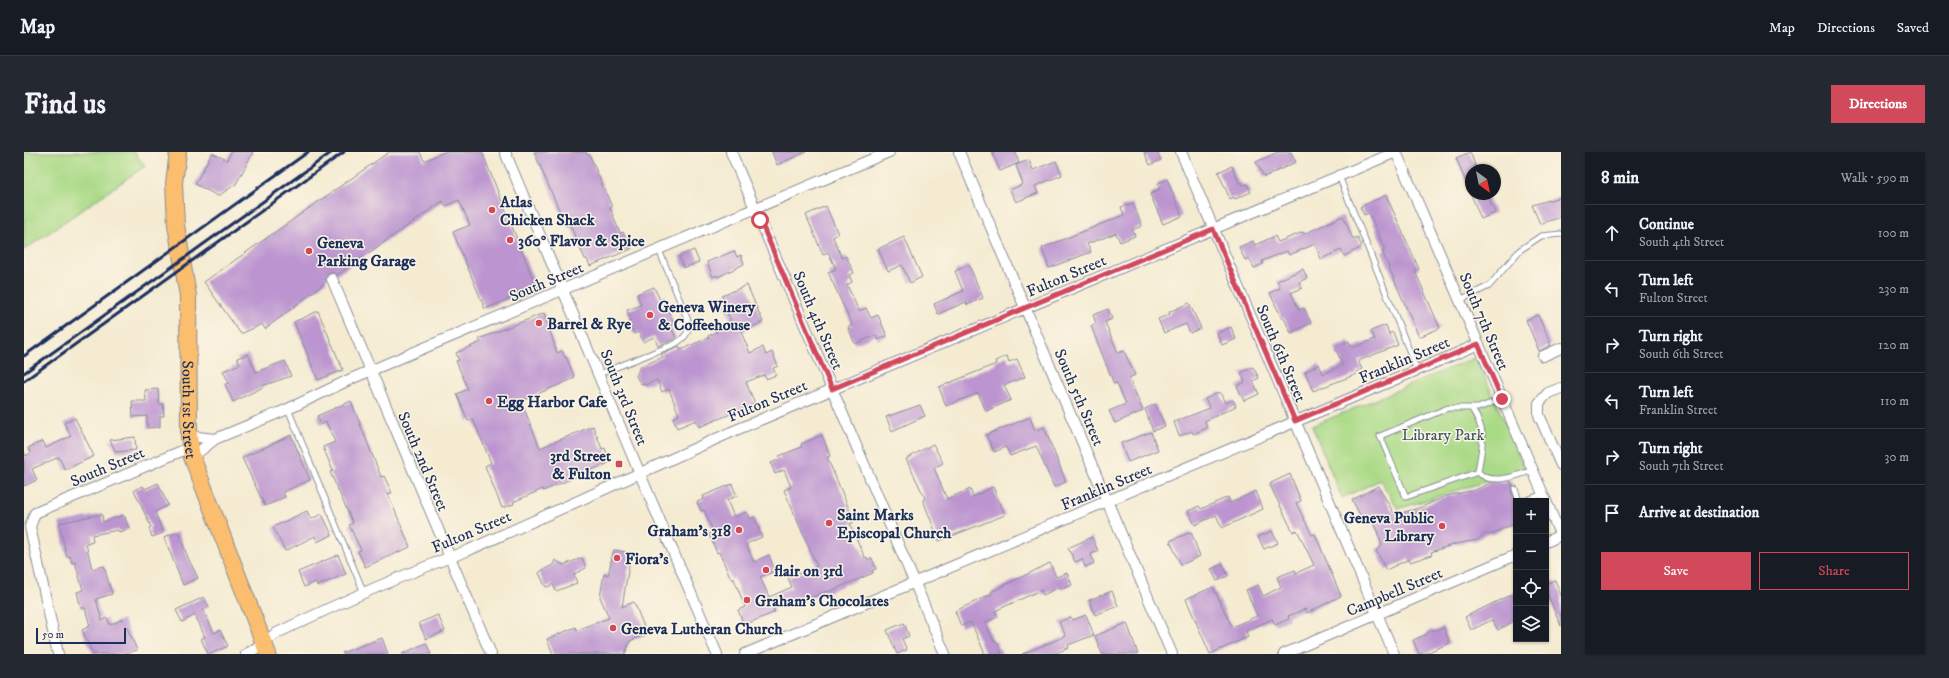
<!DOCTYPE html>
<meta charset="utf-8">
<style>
:root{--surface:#171b24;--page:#242831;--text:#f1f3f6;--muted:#9ea1a6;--line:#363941;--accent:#d1495b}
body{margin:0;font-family:"IM FELL DW Pica",serif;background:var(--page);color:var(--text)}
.controls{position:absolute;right:12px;bottom:12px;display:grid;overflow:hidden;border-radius:0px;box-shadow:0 1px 3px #0004}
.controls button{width:36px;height:36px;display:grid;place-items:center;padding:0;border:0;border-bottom:1px solid var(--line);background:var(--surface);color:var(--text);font:20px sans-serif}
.compass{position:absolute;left:1441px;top:12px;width:36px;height:36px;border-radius:50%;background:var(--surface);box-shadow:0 1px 3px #0004;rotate:147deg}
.scale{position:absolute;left:12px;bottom:10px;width:90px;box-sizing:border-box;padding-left:4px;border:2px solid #1b2f5e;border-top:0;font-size:11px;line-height:14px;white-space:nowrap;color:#1b2f5e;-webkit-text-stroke:3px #fcf5e5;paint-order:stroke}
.stop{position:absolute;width:12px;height:12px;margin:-9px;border:3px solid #d1495b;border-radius:50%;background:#fff}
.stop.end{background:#d1495b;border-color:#fff;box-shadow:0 1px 4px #0008}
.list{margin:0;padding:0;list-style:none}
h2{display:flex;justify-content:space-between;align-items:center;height:52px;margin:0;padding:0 16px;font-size:17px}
h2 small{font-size:13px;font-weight:400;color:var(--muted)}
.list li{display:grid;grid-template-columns:26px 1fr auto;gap:12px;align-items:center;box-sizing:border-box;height:56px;padding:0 16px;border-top:1px solid var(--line)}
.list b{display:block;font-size:15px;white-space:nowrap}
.list p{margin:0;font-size:13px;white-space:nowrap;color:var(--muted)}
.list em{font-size:13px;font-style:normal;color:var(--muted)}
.actions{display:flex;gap:8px;padding:12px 16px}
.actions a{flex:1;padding:9px 0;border:1px solid var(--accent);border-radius:0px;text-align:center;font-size:14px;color:var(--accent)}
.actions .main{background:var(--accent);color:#fff}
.icon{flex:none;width:22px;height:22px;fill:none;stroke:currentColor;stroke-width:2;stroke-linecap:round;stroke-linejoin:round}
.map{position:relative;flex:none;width:1537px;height:502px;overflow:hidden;border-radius:0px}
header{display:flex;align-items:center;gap:24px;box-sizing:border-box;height:56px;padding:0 20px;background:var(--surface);border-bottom:1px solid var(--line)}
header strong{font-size:19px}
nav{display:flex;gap:22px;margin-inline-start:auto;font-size:14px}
.intro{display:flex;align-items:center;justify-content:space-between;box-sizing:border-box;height:96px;padding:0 24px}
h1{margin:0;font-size:28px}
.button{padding:10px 18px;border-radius:0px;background:var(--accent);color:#fff;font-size:14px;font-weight:700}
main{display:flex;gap:24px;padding:0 24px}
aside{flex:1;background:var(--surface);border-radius:0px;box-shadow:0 1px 3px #0004}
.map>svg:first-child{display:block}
.green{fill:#abda87;stroke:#638472}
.building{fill:#bc95d0}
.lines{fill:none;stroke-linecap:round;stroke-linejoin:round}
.service-casing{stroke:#888d98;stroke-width:7}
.minor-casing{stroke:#888d98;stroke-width:12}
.primary-casing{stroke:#888d98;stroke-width:18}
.service{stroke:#fff;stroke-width:5}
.minor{stroke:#fff;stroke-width:10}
.primary{stroke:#fbbe6e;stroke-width:16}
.rail{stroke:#1b2f5e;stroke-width:3}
.route{stroke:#d1495b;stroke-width:5}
.poi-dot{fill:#d1495b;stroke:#fcf5e5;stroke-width:1.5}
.labels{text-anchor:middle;stroke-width:3;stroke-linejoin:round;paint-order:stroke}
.poi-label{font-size:16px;font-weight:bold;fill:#1b2f5e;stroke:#fcf5e5;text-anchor:start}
.street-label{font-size:16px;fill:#1b2f5e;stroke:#fcf5e5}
.park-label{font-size:16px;fill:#3f5a68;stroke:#fcf5e5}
</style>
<header>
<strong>Map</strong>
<nav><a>Map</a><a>Directions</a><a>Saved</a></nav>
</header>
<div class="intro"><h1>Find us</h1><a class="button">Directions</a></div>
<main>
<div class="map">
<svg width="1537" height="502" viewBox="0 0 1537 502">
<rect width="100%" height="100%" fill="#fcf5e5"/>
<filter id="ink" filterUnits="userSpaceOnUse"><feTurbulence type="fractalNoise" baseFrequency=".025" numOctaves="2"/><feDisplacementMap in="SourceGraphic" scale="8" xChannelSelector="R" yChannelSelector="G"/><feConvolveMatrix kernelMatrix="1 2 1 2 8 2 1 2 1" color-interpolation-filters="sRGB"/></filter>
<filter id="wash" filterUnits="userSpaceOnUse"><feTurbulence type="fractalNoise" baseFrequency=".012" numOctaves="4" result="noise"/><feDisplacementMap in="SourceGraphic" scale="16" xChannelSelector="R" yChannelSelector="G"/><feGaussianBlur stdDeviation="0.9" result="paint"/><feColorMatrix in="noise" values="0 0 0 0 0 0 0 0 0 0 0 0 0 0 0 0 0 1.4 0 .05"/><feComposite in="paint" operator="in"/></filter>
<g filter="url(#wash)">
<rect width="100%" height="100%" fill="#f4ebd1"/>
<g class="green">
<path d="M0,0H110L121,14L0,98Z"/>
<path d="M1452,205L1501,317L1374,357L1356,328L1318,346L1288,274Z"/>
</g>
<g id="blocks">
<g class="building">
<path d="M207,0H229L212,32L194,44L171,32L188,1L203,8Z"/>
<path d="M365,0H396L400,9L420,0H458L514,139L493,147L492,144L461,157L429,80L446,73L435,48L421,54L419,49L313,123L309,121H305L302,126V130L241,177L238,172L217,182L180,130Z"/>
<path d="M510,0H562L563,3L565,2L588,55L586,56L596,81L599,80L607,97L566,114L563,107H561L546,73L542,74Z"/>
<path d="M748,0H782L753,13Z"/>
<path d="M968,0H991L995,11L976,19Z"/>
<path d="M1120,0H1133L1137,8L1126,13Z"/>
<path d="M1254,0H1267L1272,10L1240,25L1232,10Z"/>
<path d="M1446,0L1453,18H1447V42H1463L1471,61L1457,67L1432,6Z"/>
<path d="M1005,8L1009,18L1032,9L1038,23L1011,34L1014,41L992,50L986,38L999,32L992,13Z"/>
<path d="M1208,14L1215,31L1217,30L1219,33L1223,32L1227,40L1211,47L1210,45L1206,47L1194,20Z"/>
<path d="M1143,27L1158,64L1139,72L1126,42L1136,37L1134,31Z"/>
<path d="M1362,43L1395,117L1391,119L1416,176L1395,185L1369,125L1358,99L1361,98L1345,61L1340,63L1336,55Z"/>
<path d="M1537,45V65L1516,72L1508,53Z"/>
<path d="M1109,51L1118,74L1108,78L1111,84L1096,90L1092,81L1063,92L1067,100L1025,116L1018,96L1100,63L1097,55Z"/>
<path d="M802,54L814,82L809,85L818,106L822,104L830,121L825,123L828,130L823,133L835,159L842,156L847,166L854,163L863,184L854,188L852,183L831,192L824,175L828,173L804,120L812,117L804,100L799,103L782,63Z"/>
<path d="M1319,64L1329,87L1333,85L1338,95L1320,104L1317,98L1297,107L1291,92L1265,103L1263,99L1238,109L1239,112L1230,116L1225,106L1221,108L1215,95L1229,89L1231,93L1251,84L1254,90L1279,80L1280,82Z"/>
<path d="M880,85L898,125L886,131L878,113L864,119L854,97Z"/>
<path d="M670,98L675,110L660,116L655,104Z"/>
<path d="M710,99L713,105L717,103L720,112L694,125L693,123L689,125L683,110Z"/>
<path d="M945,113L959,146L943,153L942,150L914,162L910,152L939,139L931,119Z"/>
<path d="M1279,117L1283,126L1275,130L1278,136L1267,141L1275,158L1280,156L1287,171L1267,181L1260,166L1258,167L1246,141L1256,136L1253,129Z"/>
<path d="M723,133L739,170L717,180L726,201L739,195L742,203L748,200L754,214L749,216L752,223L742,227L740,223L722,230L731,252L675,275L672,268L653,276L649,266L655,263L645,237L638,240L633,228L621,233L616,231L612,224L616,215L639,205L637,202L655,194L657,197L685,186L684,184L693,180L691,176L707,169L698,149L700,148L698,144Z"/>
<path d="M630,135L636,148L639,146L650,172L646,173L652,186L634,194L630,185L619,190L615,180L610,182L604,169L607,168L603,158L617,153L613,142Z"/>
<path d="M1165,151L1177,176L1166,181L1162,172L1140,181L1134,167L1146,162L1145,160Z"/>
<path d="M1084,157L1088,167L1081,170L1094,201L1100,199L1111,223L1105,226L1119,259L1091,271L1085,259L1102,252L1093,231L1090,232L1067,174L1072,171L1069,163Z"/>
<path d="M294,159L319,218L294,228L270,170Z"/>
<path d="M520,161L533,201L538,199L541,206L542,205L551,226L497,249L516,296L569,274L578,297L581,296L586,310L519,339V337L489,350L490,352L478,356L461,314L467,311L449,267L444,269L433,242L444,237L432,209L435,208L432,201L457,190L455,187Z"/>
<path d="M1514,163L1527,193L1515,199L1502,168Z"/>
<path d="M1362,173L1365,182L1369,180L1374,193L1334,209L1338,217L1332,220L1333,222L1289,239L1281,220L1295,212L1299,222L1319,213L1311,196L1325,189L1328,196L1351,187L1347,179Z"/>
<path d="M1207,175L1212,187L1198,193L1193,181Z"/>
<path d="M224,202L232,220L261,209L267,224L238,234L239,235L209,250L201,232L205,231L199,219L216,212L213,206Z"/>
<path d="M983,204L985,210L993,207L1001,225L980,233L987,248L962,259L954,241L922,254L915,235L972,212L971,209Z"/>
<path d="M1229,215L1235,226L1229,229L1235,242L1220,249L1213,234L1221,230L1217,221Z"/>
<path d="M134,237L135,252H139L140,264H136V275L123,276V264L109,265L108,249H122L121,238Z"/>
<path d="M1196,240L1201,251L1209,248L1212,254L1181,269L1183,276L1169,282L1168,279L1155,284L1150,270L1186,256L1181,247Z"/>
<path d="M327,249L357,325L360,324L368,341L364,342L386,395L341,415L334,399L337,398L325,373L329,371L306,320L309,319L299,295L311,290L302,270L297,273L293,264Z"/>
<path d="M1131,252L1141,274L1129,279L1121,257Z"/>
<path d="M896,253L901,264L868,279L862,265Z"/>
<path d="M1006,265L1011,279L1020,275L1042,330L1030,335L1012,294L986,304L982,295L970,300L962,283Z"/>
<path d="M51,266L70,304L41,318L35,305L8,317L13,328L0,334V300L2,304L7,301L4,296L19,289L22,296L47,284L40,271Z"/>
<path d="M1127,280L1134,298L1104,310L1097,291Z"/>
<path d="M267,283L286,328L259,340L261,345L241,354L218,306Z"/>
<path d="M798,283L806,304L803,305L828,364L826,365L829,371L826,372L841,406L843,405L844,408L848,406L852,417L848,418L849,421L804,440L803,439L784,447L783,445L774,449L773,446L749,457L751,460L720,473L714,458L721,455L710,427H707L695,400L693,401L685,382L689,380L680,358L677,359L673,350L680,347L679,344L708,332L713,344L703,348L710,365L723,360L726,367L730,365L738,385L722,392L730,410L745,403L751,419L736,425L745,445L768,435L764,426L793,414L760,338L767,335L760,318L751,322L747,311L757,307L755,304L778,295L777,292Z"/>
<path d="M111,285L112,298L92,300L86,288Z"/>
<path d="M909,292L919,311L910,316L923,347L946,337L949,345L969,335L981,363L915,389L899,348L901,346L882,307Z"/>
<path d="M1266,322L1277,349L1272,351L1288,383L1291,382L1317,444L1283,461L1281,457L1264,464L1265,467L1251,473L1248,467L1222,479L1224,485L1186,502L1162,447L1189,435L1208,475L1233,464L1222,438L1234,433L1239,444L1257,435L1253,425L1271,418L1272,421L1290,413L1273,378L1269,380L1246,333L1247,331Z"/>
<path d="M1486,329L1489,334L1487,338L1492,352V372L1479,376L1470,382H1461L1453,388L1431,392L1407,400L1408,403L1386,410L1385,407L1362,418L1352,398L1358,394L1353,379L1347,367L1340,370L1328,348L1354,334L1371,363L1398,355L1422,344L1451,338L1467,331Z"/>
<path d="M134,331L144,353L131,360L139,381L128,385L125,376L127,375L110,338L119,334L121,337Z"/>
<path d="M1232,339L1239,357L1198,376L1192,363L1171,373L1164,359L1175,354L1177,357L1204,345L1206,351Z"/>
<path d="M283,359L287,367L298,362L308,383L293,390L291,384L261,399L249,375Z"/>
<path d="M78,362L79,370L99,363L101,365L105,377L95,380L94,378L68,383L69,390L62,392L68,417L80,414L88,442L72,447L78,469L83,466L86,473L99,467L113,498L102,502H69L58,478L66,474L61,456H57L53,440L59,438L51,410L48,411L46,404L43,405L35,371Z"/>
<path d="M1248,379L1254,391L1240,397L1234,385Z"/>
<path d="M154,380L165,408L174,426L159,433L140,385Z"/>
<path d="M1167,380L1176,404L1157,413L1146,389Z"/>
<path d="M1068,385L1074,399L1067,402L1070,411L1061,415L1058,407L1051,410L1044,396Z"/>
<path d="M590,398L607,401L598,455L610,450L623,482L606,489L601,502H529L523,487L552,475L553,478L585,466L576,445L580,422L584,423Z"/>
<path d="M314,403L322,422L293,434L292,430L280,435L274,420Z"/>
<path d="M558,406L562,416L550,422L553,431L532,439L529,432L524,435L521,434L515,421L517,419L529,413L531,408L539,413Z"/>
<path d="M1026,411L1032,425L1043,421L1048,433L1037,437L1036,435L1019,443L1017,438L971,459L974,465L961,470L970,490L972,489L978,502H961L947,470L937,474L931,459L968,442L967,440Z"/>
<path d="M1199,412L1204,424L1193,429L1187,417Z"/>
<path d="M1531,428L1537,443V474L1522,439V432Z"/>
<path d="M1088,439L1094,454L1071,463L1065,448Z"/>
<path d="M1492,440V468L1474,478L1468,468L1447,478L1441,465Z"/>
<path d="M180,445L185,455L179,457L190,481L196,478L204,494L186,502H184L177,487L181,485L171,463L158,470L152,458Z"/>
<path d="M414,463L421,479L402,487L395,471Z"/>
<path d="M1062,463L1070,483L1044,493L1045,496L1029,502H998L1042,484L1035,470L1047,465L1049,468Z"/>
<path d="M880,471L885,484L878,487L883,498L873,502L863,478Z"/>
<path d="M1103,471L1114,502H1078L1071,484Z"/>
<path d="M1419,475L1426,491L1400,502H1395L1389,488L1401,483L1407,478L1411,479Z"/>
<path d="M358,486L364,502H319L318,501Z"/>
<path d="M402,491L407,502H378Z"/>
</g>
</g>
</g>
<g filter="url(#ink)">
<use href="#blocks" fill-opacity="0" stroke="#888d98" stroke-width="1"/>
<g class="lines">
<defs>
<g id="service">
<path d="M1315,24L1393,218"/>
<path d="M1436,148L1465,134L1496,98L1517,84L1537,82"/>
<path d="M575,222L651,192C660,186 665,182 665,171L635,98"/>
<path d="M264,257L340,441"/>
<path d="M1448,257C1464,282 1458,292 1454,320C1467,334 1493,324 1509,318"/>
<path d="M1454,320L1382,345L1356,284L1424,256H1454L1478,247"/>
<path d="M1491,337L1495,349"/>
<path d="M1500,349L1519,342"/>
</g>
<g id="minor">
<path d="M481,0L624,341L693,502"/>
<path d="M707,0L921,502"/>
<path d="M935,0L1148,502"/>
<path d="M1157,0L1370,502"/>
<path d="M1372,0L1522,349"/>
<path d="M308,127L467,502"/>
<path d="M1519,204L1537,196"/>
<path d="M1537,236L1524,241L1515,251V263L1537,313"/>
<path d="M165,284L191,287"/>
<path d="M168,305L191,287L264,257L329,226L865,0"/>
<path d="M1522,349L1537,384"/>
<path d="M1522,390L1537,383"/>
<path d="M34,502L6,375L11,361L167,295"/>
<path d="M222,502C234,497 243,486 255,480C317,450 381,422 445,398L712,278L1372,0"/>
<path d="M721,502L1455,192"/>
<path d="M1260,502L1492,403"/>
</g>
<g id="primary">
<path id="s1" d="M154,0L150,31L152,73L164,144L165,284L168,305L244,502"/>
</g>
</defs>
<use href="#service" class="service-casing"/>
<use href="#minor" class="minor-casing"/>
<use href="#primary" class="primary-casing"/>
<use href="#service" class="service"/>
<use href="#minor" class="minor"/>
<use href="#primary" class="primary"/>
<g class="rail">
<path d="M0,204L284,0"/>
<path d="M0,221L308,0"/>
<path d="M0,229L320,0"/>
</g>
</g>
</g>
<g class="lines" filter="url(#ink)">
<path class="route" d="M736,68L808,237L1189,77L1271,269L1454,192L1478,247"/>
</g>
<g class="poi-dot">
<circle cx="468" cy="58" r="4"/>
<circle cx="486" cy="88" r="4"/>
<circle cx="285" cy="99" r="4"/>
<circle cx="626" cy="163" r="4"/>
<circle cx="515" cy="171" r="4"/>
<circle cx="465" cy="249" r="4"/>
<rect x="591" y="308" width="8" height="8" rx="2"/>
<circle cx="805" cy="371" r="4"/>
<circle cx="1418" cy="374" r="4"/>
<circle cx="715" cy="378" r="4"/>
<circle cx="593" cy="406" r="4"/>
<circle cx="742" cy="418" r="4"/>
<circle cx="723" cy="448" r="4"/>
<circle cx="589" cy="476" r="4"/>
</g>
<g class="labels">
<g class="poi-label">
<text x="476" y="55">Atlas<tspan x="476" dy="18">Chicken Shack</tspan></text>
<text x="494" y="94">360° Flavor &amp; Spice</text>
<text x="293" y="96">Geneva<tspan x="293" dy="18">Parking Garage</tspan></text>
<text x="634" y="160">Geneva Winery<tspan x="634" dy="18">&amp; Coffeehouse</tspan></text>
<text x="523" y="177">Barrel &amp; Rye</text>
<text x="473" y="255">Egg Harbor Cafe</text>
<text x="587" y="309" text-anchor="end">3rd Street<tspan x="587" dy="18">&amp; Fulton</tspan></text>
<text x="813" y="368">Saint Marks<tspan x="813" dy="18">Episcopal Church</tspan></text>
<text x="1410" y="371" text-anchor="end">Geneva Public<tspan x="1410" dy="18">Library</tspan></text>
<text x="707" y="384" text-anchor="end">Graham's 318</text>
<text x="601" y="412">Fiora's</text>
<text x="750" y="424">flair on 3rd</text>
<text x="731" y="454">Graham's Chocolates</text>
<text x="597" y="482">Geneva Lutheran Church</text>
</g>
<g class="street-label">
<text transform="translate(1042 123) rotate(-23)" y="6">Fulton Street</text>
<text transform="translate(522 129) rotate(-23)" y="6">South Street</text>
<text transform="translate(795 168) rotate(67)" y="6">South 4th Street</text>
<text transform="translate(1461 169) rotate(67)" y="6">South 7th Street</text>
<text transform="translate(1258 201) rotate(67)" y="6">South 6th Street</text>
<text transform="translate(1380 207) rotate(-23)" y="6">Franklin Street</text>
<text transform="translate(601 245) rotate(68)" y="6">South 3rd Street</text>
<text transform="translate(1056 245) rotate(67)" y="6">South 5th Street</text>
<text transform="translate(743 248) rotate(-23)" y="6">Fulton Street</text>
<text dy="6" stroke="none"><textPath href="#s1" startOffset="259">South 1st Street</textPath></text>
<text transform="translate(400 309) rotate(67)" y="6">South 2nd Street</text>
<text transform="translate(83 314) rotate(-23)" y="6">South Street</text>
<text transform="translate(1082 334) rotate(-23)" y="6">Franklin Street</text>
<text transform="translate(447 379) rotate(-23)" y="6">Fulton Street</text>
<text transform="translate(1370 439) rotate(-23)" y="6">Campbell Street</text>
</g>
<g class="park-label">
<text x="1419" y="288">Library Park</text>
</g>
</g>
</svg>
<div class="controls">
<button>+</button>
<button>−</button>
<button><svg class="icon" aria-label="locate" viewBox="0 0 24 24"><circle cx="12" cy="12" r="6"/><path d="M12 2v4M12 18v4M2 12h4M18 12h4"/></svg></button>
<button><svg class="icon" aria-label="layers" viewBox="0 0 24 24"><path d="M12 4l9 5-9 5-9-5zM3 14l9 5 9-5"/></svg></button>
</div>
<svg class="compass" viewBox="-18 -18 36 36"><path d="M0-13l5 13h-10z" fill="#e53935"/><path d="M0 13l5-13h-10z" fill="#9ea1a6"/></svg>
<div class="scale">50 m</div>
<div class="stop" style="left:736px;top:68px"></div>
<div class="stop end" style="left:1478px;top:247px"></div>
</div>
<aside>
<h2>8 min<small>Walk · 590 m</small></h2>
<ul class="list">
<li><svg class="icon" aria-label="ahead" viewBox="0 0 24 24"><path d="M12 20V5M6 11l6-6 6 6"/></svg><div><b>Continue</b><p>South 4th Street</p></div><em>100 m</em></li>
<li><svg class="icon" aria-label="left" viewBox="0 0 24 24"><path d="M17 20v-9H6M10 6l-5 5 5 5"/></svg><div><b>Turn left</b><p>Fulton Street</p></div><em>230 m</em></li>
<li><svg class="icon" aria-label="right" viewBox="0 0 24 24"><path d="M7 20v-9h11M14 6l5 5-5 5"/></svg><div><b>Turn right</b><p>South 6th Street</p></div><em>120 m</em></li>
<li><svg class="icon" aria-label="left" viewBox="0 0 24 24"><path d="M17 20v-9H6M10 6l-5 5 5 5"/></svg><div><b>Turn left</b><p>Franklin Street</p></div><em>110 m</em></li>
<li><svg class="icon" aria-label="right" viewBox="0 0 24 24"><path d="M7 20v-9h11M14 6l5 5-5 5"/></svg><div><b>Turn right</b><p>South 7th Street</p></div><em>30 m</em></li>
<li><svg class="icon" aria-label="arrive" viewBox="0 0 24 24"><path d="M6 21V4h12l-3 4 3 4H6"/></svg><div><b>Arrive at destination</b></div></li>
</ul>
<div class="actions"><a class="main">Save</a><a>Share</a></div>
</aside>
</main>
